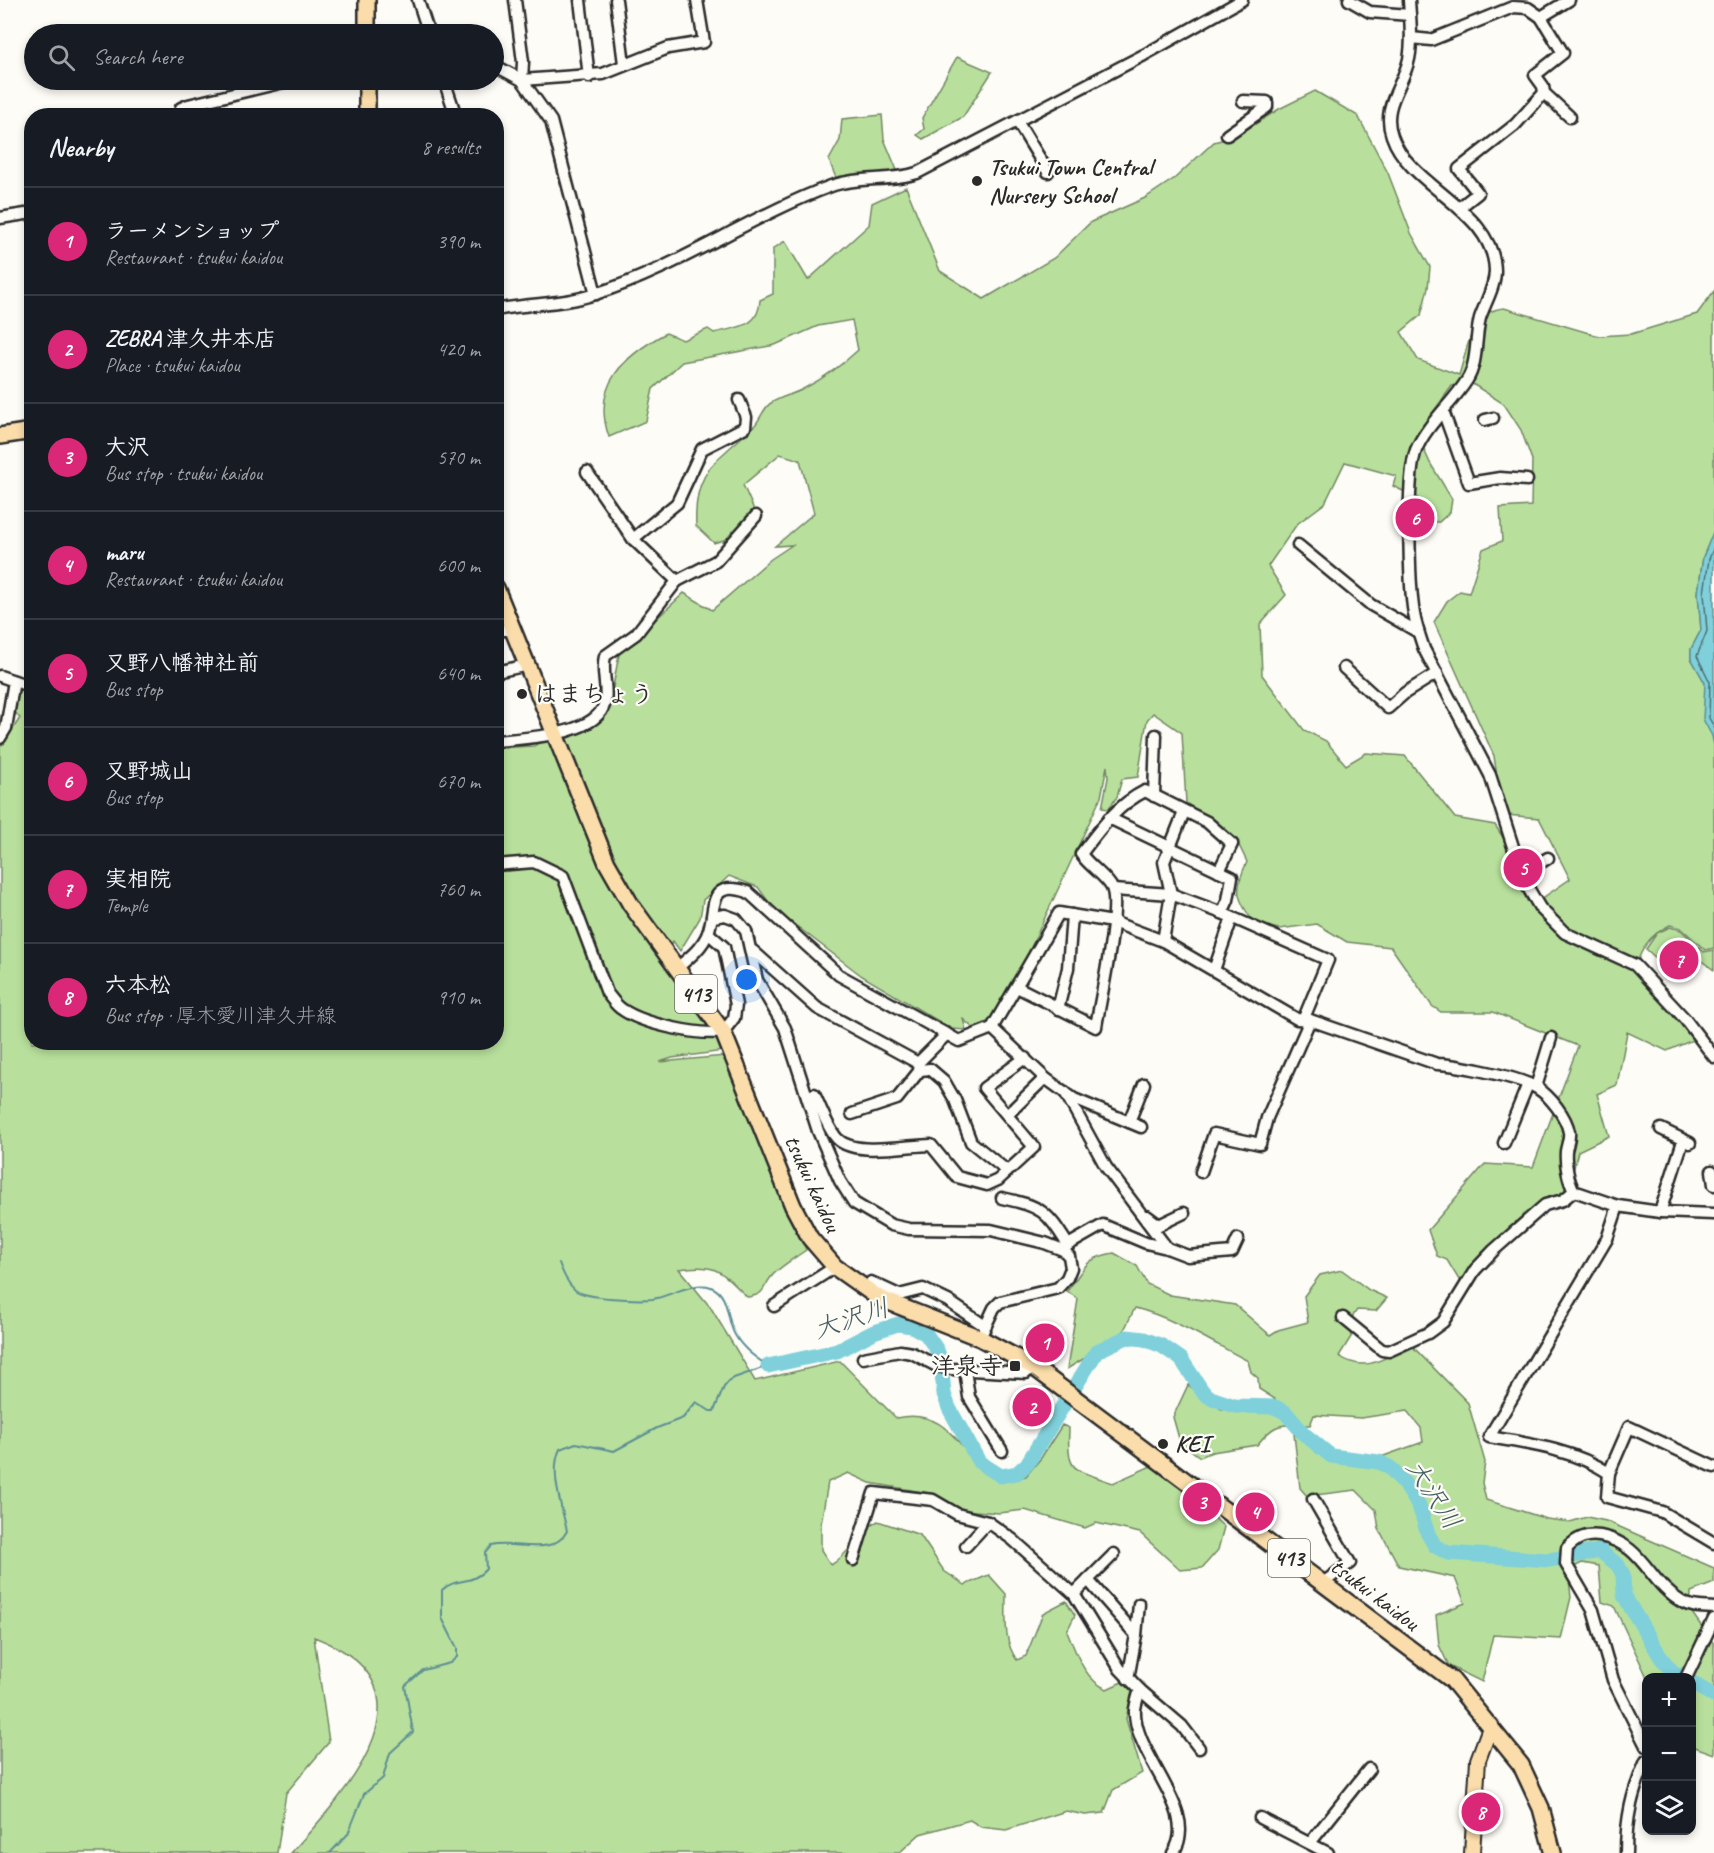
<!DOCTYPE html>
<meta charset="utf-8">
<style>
:root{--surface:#171b24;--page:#20242c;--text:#f1f3f6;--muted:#9ea1a6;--line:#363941;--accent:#db2777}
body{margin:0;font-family:Caveat,"Klee One",sans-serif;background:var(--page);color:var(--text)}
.controls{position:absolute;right:18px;bottom:18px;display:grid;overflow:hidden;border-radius:12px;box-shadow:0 3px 9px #0003}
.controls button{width:54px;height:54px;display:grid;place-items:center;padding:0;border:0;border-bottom:2px solid var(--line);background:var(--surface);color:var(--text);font:30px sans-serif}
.you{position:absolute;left:747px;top:980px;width:21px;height:21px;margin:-15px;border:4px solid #fff;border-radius:50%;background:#1a73e8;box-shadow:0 0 0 9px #1a73e833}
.badge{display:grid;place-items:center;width:39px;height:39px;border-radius:50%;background:var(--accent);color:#fff;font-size:20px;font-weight:700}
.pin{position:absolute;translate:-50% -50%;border:3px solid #fff;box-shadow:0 2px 6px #0006}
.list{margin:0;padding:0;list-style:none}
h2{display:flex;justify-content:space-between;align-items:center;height:78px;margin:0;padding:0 24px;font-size:26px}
h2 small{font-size:20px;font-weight:400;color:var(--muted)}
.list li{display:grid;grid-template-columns:39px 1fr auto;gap:18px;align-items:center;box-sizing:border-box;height:108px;padding:0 24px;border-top:2px solid var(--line)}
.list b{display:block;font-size:22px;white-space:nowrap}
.list p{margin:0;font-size:20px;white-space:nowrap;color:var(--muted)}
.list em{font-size:20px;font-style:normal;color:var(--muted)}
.icon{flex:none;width:33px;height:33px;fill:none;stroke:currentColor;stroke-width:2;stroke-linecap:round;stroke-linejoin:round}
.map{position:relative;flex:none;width:1714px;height:1853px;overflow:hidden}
.search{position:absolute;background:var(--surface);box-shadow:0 3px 9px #0003;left:24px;top:24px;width:480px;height:66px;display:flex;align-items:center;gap:15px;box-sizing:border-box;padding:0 21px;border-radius:33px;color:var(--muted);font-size:22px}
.panel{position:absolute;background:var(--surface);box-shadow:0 3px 9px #0003;left:24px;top:108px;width:480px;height:942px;border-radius:24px}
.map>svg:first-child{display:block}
.green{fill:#b8e09c;stroke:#728664;stroke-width:1.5;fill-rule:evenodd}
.water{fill:#7fd0da;stroke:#5d8e94;stroke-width:1.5}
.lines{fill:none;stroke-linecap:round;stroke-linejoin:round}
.shore{stroke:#4d6d71;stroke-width:1.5}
.stream{stroke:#5d8e94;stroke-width:2}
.river{stroke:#7fd0da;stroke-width:15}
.minor-casing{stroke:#2b2b2b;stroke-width:15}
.major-casing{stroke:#2b2b2b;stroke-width:18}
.highway-casing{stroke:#2b2b2b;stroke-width:20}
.minor{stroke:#fdfcf7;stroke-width:10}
.major{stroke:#fbddab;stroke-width:14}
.highway{stroke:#fbddab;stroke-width:15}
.poi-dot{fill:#2b2b2b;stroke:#fdfcf7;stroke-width:2}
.labels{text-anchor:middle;stroke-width:4.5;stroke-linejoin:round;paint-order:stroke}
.shield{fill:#fdfcf7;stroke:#6a6a68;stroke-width:1.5}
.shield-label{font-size:22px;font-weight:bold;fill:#2b2b2b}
.poi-label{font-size:24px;font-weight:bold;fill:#2b2b2b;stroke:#fdfcf7;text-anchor:start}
.street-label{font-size:24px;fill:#2b2b2b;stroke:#fdfcf7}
.water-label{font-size:26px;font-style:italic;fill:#445d60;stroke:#fdfcf7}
</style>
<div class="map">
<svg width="1714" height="1853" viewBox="0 0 1714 1853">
<rect width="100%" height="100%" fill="#fdfcf7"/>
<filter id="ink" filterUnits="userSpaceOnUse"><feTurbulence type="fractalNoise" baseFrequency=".0167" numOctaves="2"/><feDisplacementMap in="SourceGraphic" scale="12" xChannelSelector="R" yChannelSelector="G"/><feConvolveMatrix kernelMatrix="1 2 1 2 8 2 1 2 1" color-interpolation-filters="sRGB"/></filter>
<g filter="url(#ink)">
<g class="green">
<path d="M957,57L992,72L963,117L923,139L917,135L924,129L922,118Z"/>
<path d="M1315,91L1358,116L1388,173L1411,233L1430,267L1428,288L1421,315L1401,332L1418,360L1459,375C1468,348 1470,311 1504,308L1599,336L1631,334L1697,314L1714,291V531L1703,557L1698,593L1701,630L1691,649V658L1705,683L1714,745V948L1705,950L1681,928L1670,925C1648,936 1641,949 1634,971L1695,1039L1667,1051L1627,1032L1617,1085L1597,1094L1609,1136L1578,1151L1568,1192L1508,1246L1459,1280L1447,1260L1437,1256L1428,1230L1485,1164L1533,1167L1578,1046L1493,1012H1441L1432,1006L1391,947L1347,942L1317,924L1279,929L1254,923C1237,898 1233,891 1247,862L1236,839L1186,803L1182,733L1153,713L1147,720L1138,777L1122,779L1117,797L1108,809L1102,808L1108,778L1107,766L1101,797L1027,956L992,1020L973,1028L963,1019L966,1030L952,1029L862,976L773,908L758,887L729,876L703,900L700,918L680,951L673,941L660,958L701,1013L724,1051L672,1058L660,1062L725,1056L806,1250C795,1258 779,1267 771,1277C762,1289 765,1295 747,1297C721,1271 717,1263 679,1269L711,1308L755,1381L840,1361L896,1418C958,1404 964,1473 1003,1479C1010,1480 1020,1477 1026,1476L1041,1458L1062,1425L1069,1428C1067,1474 1072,1468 1113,1483L1151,1466L1192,1497L1224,1527L1218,1550L1202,1568L1180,1570L1140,1533L1096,1523L1085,1528L1025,1510L999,1513L963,1510L934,1494L870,1483L848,1473L828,1482L821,1524V1550L831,1565C850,1554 859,1531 878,1521L920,1535L944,1571L965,1585L989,1575L1006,1594C1006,1615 1003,1642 1017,1660L1026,1656L1043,1613L1066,1601L1075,1615L1067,1631C1076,1652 1084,1680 1107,1689L1122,1682L1132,1691L1126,1719L1142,1773L1113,1790L1104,1813L1085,1815L1066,1811L1006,1830L981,1827L970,1820L920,1834L899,1853H291C349,1789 444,1686 314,1637L329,1742L286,1793L277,1853H0V743H4L20,718L13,710L17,689L32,691V1042H496L497,748L534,746L550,735L553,741L603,720L611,698L619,654L684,593L712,610L771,559L792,545L775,546L814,513L800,460L780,454L743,485L755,512L727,539L714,543L696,526C693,468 718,461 755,425C761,418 764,407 771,403C782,396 795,394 805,388C824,378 842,365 858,350L852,320L818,326L775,345L682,362L653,389L646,421L609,437C591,385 624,356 666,333L683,340L708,329L714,333C737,327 759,328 760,300L773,294V249L785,241L808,280L869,225L872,203L906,187L940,271L984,299L1054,258L1091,222L1145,198L1175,178L1214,142L1236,136L1279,109ZM1471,383L1504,404L1521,430L1532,460L1531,506L1500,508L1502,541L1483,549L1469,593L1460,591L1447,601L1434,622L1494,756L1497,777L1507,815L1539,818L1570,879L1538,901H1527L1504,839L1495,825L1455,818L1405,756L1366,753L1346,765L1326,741L1304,730L1262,675L1260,624L1286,595L1268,566L1297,524L1325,503L1345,462L1396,476L1393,486L1417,498L1415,521L1439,522L1450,512L1452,499L1430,463L1417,434L1452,386Z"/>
<path d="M882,115L884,139L899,175L836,178L829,160L840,140L842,119Z"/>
<path d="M1670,927L1681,930L1704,952L1714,950V970L1677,943L1660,962L1646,949L1657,933Z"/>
<path d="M1114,1253L1137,1266L1147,1284L1170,1295L1235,1305L1270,1335L1278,1330L1308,1322L1304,1296L1320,1275L1342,1270L1369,1290L1387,1298L1376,1311L1357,1310L1345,1327L1354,1332L1339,1356C1366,1374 1385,1358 1411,1345L1468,1403L1485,1462L1482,1483L1486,1500L1547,1519L1570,1522L1587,1517L1606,1521L1714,1568V1583L1691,1592L1690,1610L1714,1644V1754L1695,1747L1692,1750V1678L1647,1677L1614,1606L1602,1602L1599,1566L1582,1563L1568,1570L1571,1597L1561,1639L1493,1635L1482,1682L1449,1666L1439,1645L1436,1615L1465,1603L1455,1578L1399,1566L1379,1529L1376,1510L1356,1490L1307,1496L1300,1488L1294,1434H1313L1331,1461L1366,1465L1381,1457L1423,1442L1421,1428L1407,1411L1361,1418L1314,1415L1310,1425C1281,1425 1276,1421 1257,1445L1212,1452L1200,1457L1180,1442L1173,1417L1188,1385L1221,1409L1258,1413L1275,1399L1259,1389L1258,1378L1251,1372L1248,1361C1213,1343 1172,1317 1135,1308L1121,1336L1067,1369L1078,1299L1067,1291C1085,1269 1083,1258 1114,1253Z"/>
</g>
<path class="water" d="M1714,530V745L1712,736L1703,719L1705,683L1691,658V649L1701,630L1698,593L1703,557Z"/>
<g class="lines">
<path class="shore" d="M1714,547L1709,559L1704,593L1707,631L1697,656L1710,682L1709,718L1714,727"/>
<g class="stream">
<path d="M559,1263C563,1273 567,1283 575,1290C586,1299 638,1300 653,1299C670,1296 694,1281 711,1287C730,1294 726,1320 735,1335C743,1349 755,1357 768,1366"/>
<path d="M330,1853L348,1834L364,1794L383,1778L390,1753L413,1732L405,1686L423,1670L450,1663L457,1657V1648L442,1618V1590C456,1577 471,1586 486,1569L485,1553L491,1546C514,1540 553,1558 567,1531C562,1507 549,1472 560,1449L576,1443L614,1451L657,1428L683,1418L696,1402L710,1411H714L724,1387L731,1379L768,1366"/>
</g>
<g class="river">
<path d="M768,1366L837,1351L874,1332L898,1324L912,1326L926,1334L937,1350L941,1361L944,1394L949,1408L979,1462L1001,1476L1017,1473L1027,1464L1097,1351L1127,1337L1144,1339L1162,1346L1181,1359L1203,1392L1211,1398L1235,1406L1275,1407L1285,1412L1304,1434L1331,1456L1379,1462L1389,1467L1404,1483L1419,1506L1428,1534L1435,1546L1448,1553L1549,1560L1600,1551L1618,1565L1623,1575L1624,1595L1630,1606L1662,1659L1672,1671L1683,1678"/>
<path d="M1692,1683L1714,1696"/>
</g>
<defs>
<g id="minor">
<path d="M418,0L429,34"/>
<path d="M515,0L523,62L522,80"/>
<path d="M580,0L589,77"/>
<path d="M616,0L624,64"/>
<path d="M1349,0L1370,12L1410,15"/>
<path d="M1409,0C1410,19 1413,40 1409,59C1403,87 1381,106 1392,136C1409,187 1494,210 1495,271C1495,287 1485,303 1480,318C1475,338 1478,363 1467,380C1452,404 1427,424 1416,450C1406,477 1409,584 1414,614C1416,626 1420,637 1424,649L1490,775L1524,881L1540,908L1565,933L1635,965L1685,1019L1714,1057"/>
<path d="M1541,17L1569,0"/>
<path d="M1411,38L1431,40L1513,7L1528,8L1541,17L1563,53L1535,75L1543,86L1544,93L1515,125L1459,169L1478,193L1459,208"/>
<path d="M494,65L522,80L551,121L596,294"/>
<path d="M444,80L456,116"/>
<path d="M522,80L603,74L668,48L704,42L697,0"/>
<path d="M1544,93L1570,117"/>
<path d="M181,116V108L188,105L292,80"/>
<path d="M1017,121L1048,172"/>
<path d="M1227,135L1267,107V102L1243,101"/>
<path d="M0,218L32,213"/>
<path d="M496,310C529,303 563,305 595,294C678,268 750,216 831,186C859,176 889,182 917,173L1144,55L1242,0"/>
<path d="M1443,411L1469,483L1500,478L1527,480"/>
<path d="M1485,420L1493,418"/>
<path d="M587,472L633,539L677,581L716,561L756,516"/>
<path d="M633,539L677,503L702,449L745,427L746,417L739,400"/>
<path d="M1298,545L1371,605L1418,632"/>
<path d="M496,630H514"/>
<path d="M1344,668L1388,708L1405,693L1437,673"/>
<path d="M496,672L528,665"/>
<path d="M0,676L32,687"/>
<path d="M0,738L6,728L14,681"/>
<path d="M496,741C524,738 598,736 605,702C608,686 601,672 605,656L636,634L677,581"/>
<path d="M1154,796L1156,735"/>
<path d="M1109,818L1232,877L1228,900L1222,913L1328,960L1304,1018"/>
<path d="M496,865L534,862L563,876L607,993C612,999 616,1006 623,1010C644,1024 699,1036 723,1032L734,1018L736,1005L724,947L708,933"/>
<path d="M1522,874L1548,858"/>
<path d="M1113,890L1171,894L1222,913"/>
<path d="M713,917L725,915L736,919L746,931L757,980L785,1028L818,1131L840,1181L854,1203L891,1225L909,1229L991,1230L1045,1243L1063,1250L1069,1256L1071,1268L1067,1278L1058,1288L1000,1302L994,1308L980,1338"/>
<path d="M1163,941L1171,894L1164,862L1184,812"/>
<path d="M753,951L817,1008L918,1063"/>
<path d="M677,968C689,958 702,948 708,933C717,909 706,879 748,892L839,975L959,1041L992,1028L1059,913L1113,922L1163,941L1297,1019L1310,1020L1437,1064C1459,1065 1519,1077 1537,1088C1550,1096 1566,1116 1569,1132C1570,1138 1567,1145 1566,1151C1565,1164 1568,1180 1574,1191L1618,1206L1660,1212L1714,1214"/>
<path d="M1214,970L1232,918"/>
<path d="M1017,987L1096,1027C1100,1000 1121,908 1112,888C1107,877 1089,866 1081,854C1100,829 1117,805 1145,791L1207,822L1232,844L1219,871"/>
<path d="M1058,1009L1068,968L1072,915"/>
<path d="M992,1028L1045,1078L1074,1099L1141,1127"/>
<path d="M920,1070L930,1069L944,1081L955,1100L971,1142L1007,1171"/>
<path d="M1536,1087L1551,1038"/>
<path d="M1065,1092L1106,1167L1167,1248L1188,1256L1232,1252L1238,1239"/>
<path d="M808,1096L814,1094C821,1108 826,1124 835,1136C850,1158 907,1145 931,1145L957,1177L987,1185L998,1180L1034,1147L984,1088L1025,1058"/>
<path d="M852,1114L897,1099L920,1070L918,1063L947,1034"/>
<path d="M1008,1114L1045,1078"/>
<path d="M1129,1122L1144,1084"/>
<path d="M1661,1129L1690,1143"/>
<path d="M1504,1143L1528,1084"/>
<path d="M1712,1171L1714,1185"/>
<path d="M1201,1172L1214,1134L1260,1144L1267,1118L1310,1020"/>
<path d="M1002,1198C1042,1207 1046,1210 1068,1245"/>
<path d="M1660,1212L1683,1141"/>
<path d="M1147,1216L1159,1225L1184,1213"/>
<path d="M1063,1250L1068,1245L1103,1225L1146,1243L1167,1248"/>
<path d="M871,1282L899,1295L923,1289L948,1301L985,1326"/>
<path d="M774,1306L835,1267"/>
<path d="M1343,1318L1382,1350L1389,1351L1428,1333L1443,1322L1475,1270L1494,1250L1545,1205L1563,1200L1574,1191"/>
<path d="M863,1358L900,1351L912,1353L937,1366L952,1369L1026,1373L1032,1366"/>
<path d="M965,1370L969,1397L1002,1451"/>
<path d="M1714,1467L1629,1427L1609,1473L1607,1497L1662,1512L1714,1543"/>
<path d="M1609,1473C1574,1450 1531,1444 1489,1437L1607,1239L1618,1206"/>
<path d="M1313,1499L1350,1563L1323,1583"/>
<path d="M966,1546L988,1522"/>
<path d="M853,1560L874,1493L933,1500L957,1514L988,1522L1012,1539L1074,1594L1120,1669L1140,1690C1138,1696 1136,1703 1135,1709C1132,1755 1202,1811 1173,1853"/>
<path d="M1088,1580L1136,1635L1128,1679"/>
<path d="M1074,1594L1114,1554"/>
<path d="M1136,1635L1139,1604"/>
<path d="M1686,1678L1714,1619"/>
<path d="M1140,1690L1182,1726L1199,1748"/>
<path d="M1646,1746L1613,1680L1593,1610L1566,1564L1567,1548C1577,1538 1586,1534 1600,1536C1644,1544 1648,1583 1682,1602C1692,1608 1703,1607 1714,1608"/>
<path d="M1260,1818L1328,1853"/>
<path d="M1310,1843L1369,1769"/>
<path d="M1626,1853C1626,1818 1632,1792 1646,1761"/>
</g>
<path id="major" d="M1472,1853L1478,1760L1491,1725"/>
<g id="highway">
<path d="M367,34V0"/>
<path d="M367,116V80"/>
<path d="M0,436L32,431"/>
<path d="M496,588L607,863L631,905L723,1032L793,1206L810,1238L835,1267L879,1298L980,1338L1032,1366L1452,1680L1521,1765L1541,1808L1553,1853"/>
</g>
</defs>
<use href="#minor" class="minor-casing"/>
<use href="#major" class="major-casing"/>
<use href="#highway" class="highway-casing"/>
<use href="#minor" class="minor"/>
<use href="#major" class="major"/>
<use href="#highway" class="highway"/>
</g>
</g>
<g class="poi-dot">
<circle cx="977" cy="181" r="6"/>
<circle cx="522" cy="694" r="6"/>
<rect x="1009" y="1360" width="12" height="12" rx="3"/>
<circle cx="1163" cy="1444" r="6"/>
</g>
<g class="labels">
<g class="shield">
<rect x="675" y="975" width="42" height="38" rx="4.5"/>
<rect x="1268" y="1539" width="42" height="38" rx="4.5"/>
</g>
<g class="shield-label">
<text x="696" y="1002">413</text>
<text x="1289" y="1566">413</text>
</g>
<g class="poi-label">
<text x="989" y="175">Tsukui Town Central<tspan x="989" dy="28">Nursery School</tspan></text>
<text x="534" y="702">はまちょう</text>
<text x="1003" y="1374" text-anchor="end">洋泉寺</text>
<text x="1175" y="1452">KEI</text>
</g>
<g class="street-label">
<text transform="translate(813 1183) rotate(65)" y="8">tsukui kaidou</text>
<text transform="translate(1375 1594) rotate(37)" y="8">tsukui kaidou</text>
</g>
<g class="water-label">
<text transform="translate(851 1318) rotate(-18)" y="9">大沢川</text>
<text transform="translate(1434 1494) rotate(57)" y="9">大沢川</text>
</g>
</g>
</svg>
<div class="controls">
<button>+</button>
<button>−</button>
<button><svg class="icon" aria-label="layers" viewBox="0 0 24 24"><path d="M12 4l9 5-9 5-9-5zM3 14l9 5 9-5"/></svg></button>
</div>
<div class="you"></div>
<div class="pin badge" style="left:1045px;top:1343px">1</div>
<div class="pin badge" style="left:1032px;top:1407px">2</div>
<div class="pin badge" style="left:1202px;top:1502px">3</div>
<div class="pin badge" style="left:1255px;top:1512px">4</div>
<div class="pin badge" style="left:1523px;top:868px">5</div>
<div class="pin badge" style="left:1415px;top:518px">6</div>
<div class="pin badge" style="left:1679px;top:960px">7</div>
<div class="pin badge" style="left:1481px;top:1812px">8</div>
<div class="search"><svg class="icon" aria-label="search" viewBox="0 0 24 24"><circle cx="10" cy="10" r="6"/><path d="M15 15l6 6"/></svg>Search here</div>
<section class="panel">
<h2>Nearby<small>8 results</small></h2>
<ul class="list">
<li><span class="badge">1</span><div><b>ラーメンショップ</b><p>Restaurant · tsukui kaidou</p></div><em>390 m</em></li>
<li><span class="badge">2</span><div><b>ZEBRA 津久井本店</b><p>Place · tsukui kaidou</p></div><em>420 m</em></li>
<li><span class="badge">3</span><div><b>大沢</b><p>Bus stop · tsukui kaidou</p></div><em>570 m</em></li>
<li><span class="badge">4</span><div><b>maru</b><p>Restaurant · tsukui kaidou</p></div><em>600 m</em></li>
<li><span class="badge">5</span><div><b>又野八幡神社前</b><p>Bus stop</p></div><em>640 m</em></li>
<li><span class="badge">6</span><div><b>又野城山</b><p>Bus stop</p></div><em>670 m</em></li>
<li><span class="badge">7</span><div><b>実相院</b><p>Temple</p></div><em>760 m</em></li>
<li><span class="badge">8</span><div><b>六本松</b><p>Bus stop · 厚木愛川津久井線</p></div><em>910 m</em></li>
</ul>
</section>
</div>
